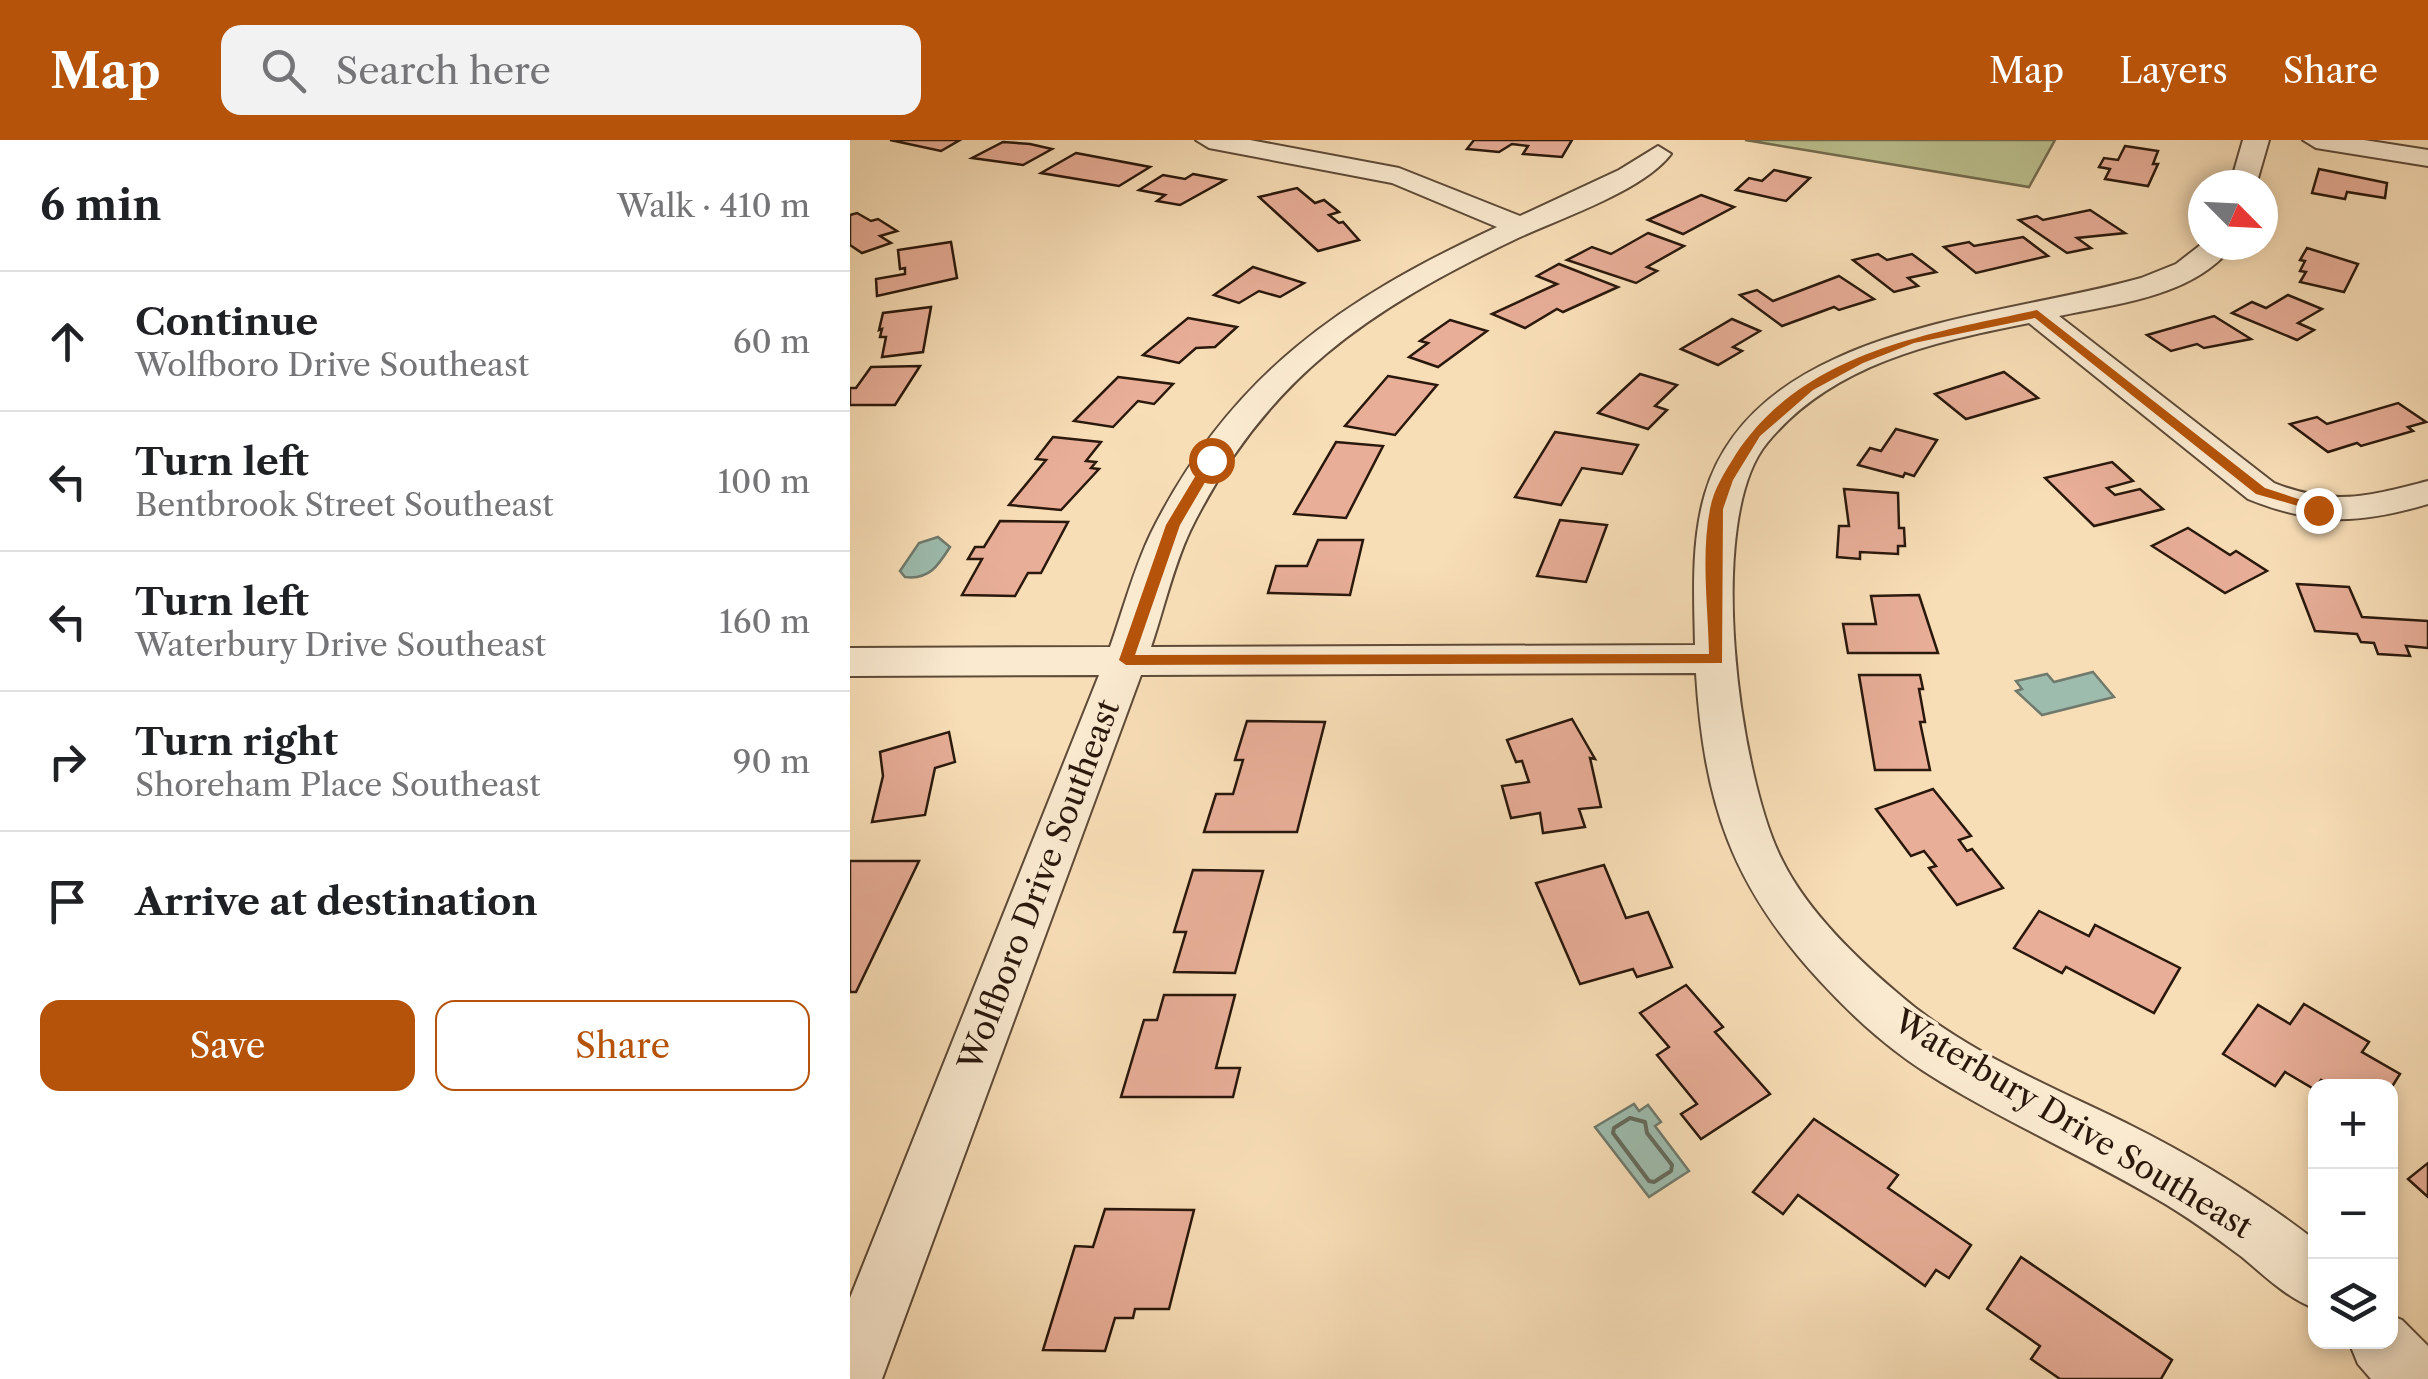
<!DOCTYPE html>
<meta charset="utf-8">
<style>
:root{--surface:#fff;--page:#f2f2f2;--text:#202124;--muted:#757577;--line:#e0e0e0;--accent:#b45309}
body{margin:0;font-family:"Libre Caslon Text",serif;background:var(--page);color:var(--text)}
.controls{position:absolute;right:30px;bottom:30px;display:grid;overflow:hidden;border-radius:20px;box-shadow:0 5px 15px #0003}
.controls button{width:90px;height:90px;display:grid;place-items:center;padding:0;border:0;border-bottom:2px solid var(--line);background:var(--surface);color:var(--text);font:50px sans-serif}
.compass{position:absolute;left:1338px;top:30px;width:90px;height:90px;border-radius:50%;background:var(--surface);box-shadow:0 5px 15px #0003;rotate:114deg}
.stop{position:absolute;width:30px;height:30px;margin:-22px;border:8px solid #b45309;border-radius:50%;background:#fff}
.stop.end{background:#b45309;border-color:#fff;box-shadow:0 2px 10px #0008}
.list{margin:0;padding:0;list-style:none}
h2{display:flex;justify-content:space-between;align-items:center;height:130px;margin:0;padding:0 40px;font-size:42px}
h2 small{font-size:32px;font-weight:400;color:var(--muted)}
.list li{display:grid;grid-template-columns:65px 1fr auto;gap:30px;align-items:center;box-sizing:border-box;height:140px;padding:0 40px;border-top:2px solid var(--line)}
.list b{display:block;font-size:38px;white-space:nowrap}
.list p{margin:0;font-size:32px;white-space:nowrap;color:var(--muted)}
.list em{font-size:32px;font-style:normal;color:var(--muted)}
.actions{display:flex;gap:20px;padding:30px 40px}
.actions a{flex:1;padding:22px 0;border:2px solid var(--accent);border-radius:20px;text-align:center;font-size:35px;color:var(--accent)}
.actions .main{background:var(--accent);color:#fff}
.icon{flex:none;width:55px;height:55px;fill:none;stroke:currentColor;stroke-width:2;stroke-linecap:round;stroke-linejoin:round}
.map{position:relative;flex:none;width:1578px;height:1239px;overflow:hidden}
header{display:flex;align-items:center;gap:60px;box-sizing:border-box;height:140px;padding:0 50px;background:var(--accent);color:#fff}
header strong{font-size:48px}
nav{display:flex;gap:55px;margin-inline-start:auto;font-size:35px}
.search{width:700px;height:90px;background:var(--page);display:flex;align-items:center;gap:25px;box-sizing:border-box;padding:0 35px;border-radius:20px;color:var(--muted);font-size:38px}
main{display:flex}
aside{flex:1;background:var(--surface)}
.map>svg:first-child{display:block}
.green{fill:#bcc18f;stroke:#736c4e;stroke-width:2.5}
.water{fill:#9dbcae;stroke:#6f7a6d;stroke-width:2.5}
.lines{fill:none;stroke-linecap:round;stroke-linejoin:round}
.shore{stroke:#646a5d;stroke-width:4}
.building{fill:#e8ae98;stroke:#2a180c;stroke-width:2.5}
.street-casing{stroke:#5e4a37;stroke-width:4}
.street{fill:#faead0;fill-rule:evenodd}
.route{fill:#b45309}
.labels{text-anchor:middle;stroke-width:8;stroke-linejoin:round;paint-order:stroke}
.street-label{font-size:32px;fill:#2a180c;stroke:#faead0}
</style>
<header>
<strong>Map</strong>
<div class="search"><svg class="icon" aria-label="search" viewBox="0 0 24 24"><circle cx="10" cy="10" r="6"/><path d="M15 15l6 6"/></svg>Search here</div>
<nav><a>Map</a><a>Layers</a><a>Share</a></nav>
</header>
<main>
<aside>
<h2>6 min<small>Walk · 410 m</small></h2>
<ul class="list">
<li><svg class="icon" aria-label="ahead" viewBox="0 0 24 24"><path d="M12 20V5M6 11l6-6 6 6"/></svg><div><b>Continue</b><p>Wolfboro Drive Southeast</p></div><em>60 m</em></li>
<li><svg class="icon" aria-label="left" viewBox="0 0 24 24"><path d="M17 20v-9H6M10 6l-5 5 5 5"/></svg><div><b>Turn left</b><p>Bentbrook Street Southeast</p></div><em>100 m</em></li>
<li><svg class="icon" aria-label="left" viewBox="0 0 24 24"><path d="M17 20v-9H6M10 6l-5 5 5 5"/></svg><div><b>Turn left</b><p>Waterbury Drive Southeast</p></div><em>160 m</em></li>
<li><svg class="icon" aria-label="right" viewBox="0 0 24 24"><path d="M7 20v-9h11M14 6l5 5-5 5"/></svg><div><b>Turn right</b><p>Shoreham Place Southeast</p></div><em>90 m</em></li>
<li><svg class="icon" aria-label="arrive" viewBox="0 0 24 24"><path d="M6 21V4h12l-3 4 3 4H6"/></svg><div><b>Arrive at destination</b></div></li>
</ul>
<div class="actions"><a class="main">Save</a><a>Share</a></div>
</aside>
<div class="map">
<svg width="1578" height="1239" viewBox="0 0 1578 1239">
<rect width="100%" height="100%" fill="#f8deb7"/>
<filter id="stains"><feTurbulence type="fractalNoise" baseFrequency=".002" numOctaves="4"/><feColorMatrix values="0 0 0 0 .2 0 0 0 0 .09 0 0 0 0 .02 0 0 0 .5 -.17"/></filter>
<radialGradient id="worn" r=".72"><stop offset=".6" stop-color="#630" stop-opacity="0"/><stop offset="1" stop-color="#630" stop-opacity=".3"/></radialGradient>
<path class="green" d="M895,0H1205L1179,47Z"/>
<g class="water">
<path d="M88,397L100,407C88,426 79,440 55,437L50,431L69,403Z"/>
<path d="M1243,532L1264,557L1192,575L1166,551L1172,549L1166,541L1197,534L1204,542Z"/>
<path d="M784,964L789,971L798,965L811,982L805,986L839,1031L799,1057L745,987Z"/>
</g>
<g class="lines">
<path class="shore" d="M780,978L795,982L797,993L822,1025L821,1031L804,1042L799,1041L763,993L764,988Z"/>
</g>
<g class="building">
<path d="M40,0H110L91,11Z"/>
<path d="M624,0H722L712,17L673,14L678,6L662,4L649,12L617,9Z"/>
<path d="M153,2L180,4L202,9L173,25L122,18Z"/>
<path d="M1275,6L1308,11L1303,24H1308L1298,46L1255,39L1260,29L1249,27L1254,18L1268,20Z"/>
<path d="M226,13L300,27L269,46L191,33Z"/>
<path d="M1469,29L1537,43L1535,58L1497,52L1495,59L1462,53Z"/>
<path d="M924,30L960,38L936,61L886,50L899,38L912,41Z"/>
<path d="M343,34L375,40L330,65L307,61L315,55L289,50L313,35L335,39Z"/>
<path d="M447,48L465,63L474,60L489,72L479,75L489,83L493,82L509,100L468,111L409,57Z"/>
<path d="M851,55L884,67L833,94L798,80Z"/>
<path d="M1240,70L1275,93L1227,98L1241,108L1217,113L1169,80L1187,76L1193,80Z"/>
<path d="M7,73L21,81L28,79L47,91L30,96L41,103L12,113L0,105V75Z"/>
<path d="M798,93L834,106L797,127L807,131L786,143L717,120L742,107L761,114Z"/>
<path d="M1173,97L1198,116L1126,133L1094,107L1119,102L1124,106Z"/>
<path d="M101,102L107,138L27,156L26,139L55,134V128L50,129L48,110Z"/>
<path d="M1457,108L1508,124L1494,152L1450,142L1456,132L1450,131L1455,121L1450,120Z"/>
<path d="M1028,114L1037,120L1062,114L1086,132L1058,138L1068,146L1044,152L1003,120Z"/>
<path d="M709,124L768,147L713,172L707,169L675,188L642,174L707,144L687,136Z"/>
<path d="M403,127L454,143L430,157L409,151L389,163L364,155Z"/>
<path d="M989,136L1024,159L989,170L984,167L932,186L890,155L907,150L923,161Z"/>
<path d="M1438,155L1472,169L1448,183L1464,190L1447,200L1382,173L1402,162L1416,168Z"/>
<path d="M81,167L73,212L32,217L36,197H30L32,189L29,190L33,173Z"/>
<path d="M1364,176L1401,199L1354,208L1347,204L1321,211L1297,195Z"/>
<path d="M338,178L387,187L365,207L346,208L329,223L293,215Z"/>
<path d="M882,179L910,191L883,207L892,211L868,225L831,209Z"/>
<path d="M600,180L637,191L588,227L559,217L578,203L570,201Z"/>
<path d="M70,226L45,265H0V248H6L21,227Z"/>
<path d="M1154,232L1188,258L1116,279L1085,254Z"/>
<path d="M790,234L827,245L805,266L817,270L798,289L748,273Z"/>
<path d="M538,236L587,245L545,295L495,286Z"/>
<path d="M268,237L323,244L304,264L288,261L263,287L224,281Z"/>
<path d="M1548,263L1576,282L1558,287L1563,291L1511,306L1507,303L1478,312L1440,284L1467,277L1477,284Z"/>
<path d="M1046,289L1087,300L1064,336L1055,333L1053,337L1008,325L1020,308L1031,311Z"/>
<path d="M705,292L788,305L772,334L732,328L711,365L665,357Z"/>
<path d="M203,297L251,302L236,321L246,322L241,328L249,329L211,370L159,365L196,320L186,319Z"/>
<path d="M486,302L533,306L496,378L444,374Z"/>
<path d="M1262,322L1283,341L1257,348L1265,355L1290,349L1313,369L1244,386L1195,338Z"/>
<path d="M994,349L1048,353L1049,388H1054L1055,406H1048V414L1010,412V419L987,417L989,386H999Z"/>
<path d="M710,380L757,385L736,442L687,436Z"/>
<path d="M150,381L218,382L191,433H178L165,456L112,455L132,419H118L125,407H134Z"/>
<path d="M1338,388L1380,415L1386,411L1417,431L1375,453L1302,406Z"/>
<path d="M468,400H513L500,455L418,453L426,426H457Z"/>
<path d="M1447,444L1499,447L1512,477L1578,481V508L1556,506L1560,516L1528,514L1524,503L1511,502L1507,494L1465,491Z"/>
<path d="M1069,455L1088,513H998L993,484H1026L1021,456Z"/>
<path d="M1009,535H1070L1073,549H1069L1075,582H1070L1080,630H1025Z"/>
<path d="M722,579L745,619L740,618L751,667L729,669L735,687L693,693L690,673L661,678L652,646L679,642L672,621L666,622L657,600Z"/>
<path d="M397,581L475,582L447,692H354L366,654H383L393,620H385Z"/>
<path d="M99,592L105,622L85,628L75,675L22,682L33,636L30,612Z"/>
<path d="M1083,649L1121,696L1109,700L1117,711L1122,709L1153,748L1107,765L1079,728L1086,726L1074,711L1061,716L1026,669Z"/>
<path d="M0,721H69L6,852H0Z"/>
<path d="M754,725L776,778L798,772L822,827L787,837L783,829L730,844L686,743Z"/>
<path d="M343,730L413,731L385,833L324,832L336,792H324Z"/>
<path d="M1189,771L1239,796L1245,785L1330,828L1304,873L1216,827L1212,833L1164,808Z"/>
<path d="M836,845L873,887L865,892L920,954L851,999L831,974L847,964L807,915L819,907L790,873Z"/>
<path d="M314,855H385L366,928H390L383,957H271L294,880H307Z"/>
<path d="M1454,864L1519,902L1512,912L1550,934L1540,950V946H1481L1471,940L1464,949L1435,932L1425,946L1373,914L1408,865L1440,884Z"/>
<path d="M964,979L1048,1035L1038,1048L1121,1105L1099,1138L1086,1130L1075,1146L948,1055L933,1074L903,1052Z"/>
<path d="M1578,1023V1057L1558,1039Z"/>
<path d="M255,1069L344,1070L319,1169H285L283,1178H265L255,1211L193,1210L225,1106L243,1107Z"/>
<path d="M1171,1117L1322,1220L1311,1239H1210L1181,1219L1190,1206L1137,1169Z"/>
</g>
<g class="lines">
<defs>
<g id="street">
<path d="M346,0H400L549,28L670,76L769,30L808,6L821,14C793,51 711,78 668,98C519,169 415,238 340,391C323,427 314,469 301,507L845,505C844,455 841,402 855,354C905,185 1152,178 1291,138L1326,124L1353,103L1383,105C1346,156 1266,164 1209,176L1424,343C1484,367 1518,356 1578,341V364C1510,384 1465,386 1398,359L1179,183C1083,202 982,224 917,303C854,379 889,636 932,720C957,771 1008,820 1051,856C1117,913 1203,947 1280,985C1346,1018 1408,1056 1466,1101V1169C1437,1158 1416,1137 1392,1117C1364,1096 1335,1075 1305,1058C1235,1017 1160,984 1091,942C1044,914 1007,881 970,841C881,745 854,662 846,533L291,535L32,1239H0V1158L249,535L0,536V508L260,507C273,470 284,428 301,393C380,235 492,159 647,87L542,43L359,8Z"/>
<path d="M1393,0H1419L1406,45H1380Z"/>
<path d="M1453,0H1514L1578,10V26L1466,8Z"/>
<path d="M1540,1175L1552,1180L1578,1206V1239H1521L1508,1224L1499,1202H1540Z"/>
</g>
</defs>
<use href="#street" class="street-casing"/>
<use href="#street" class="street"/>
</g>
<path class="route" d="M1187,170L1415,348L1473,367V373L1406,354L1185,178L1064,203L1013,223L963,250L910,296L883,340L873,369L872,523L276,525L269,520L316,385L355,320L361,316L368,320L330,385L285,515L859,514C858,467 851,415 860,369C864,348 875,332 886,314C953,212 1077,194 1187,170Z"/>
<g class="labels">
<g class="street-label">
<text transform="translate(189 745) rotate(-69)" y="11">Wolfboro Drive Southeast</text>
<text transform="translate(1223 984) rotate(31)" y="11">Waterbury Drive Southeast</text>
</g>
</g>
<rect width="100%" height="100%" filter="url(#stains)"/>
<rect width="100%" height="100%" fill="url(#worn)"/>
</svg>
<div class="controls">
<button>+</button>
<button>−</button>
<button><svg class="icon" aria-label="layers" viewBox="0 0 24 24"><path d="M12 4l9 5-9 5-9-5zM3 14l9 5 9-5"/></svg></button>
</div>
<svg class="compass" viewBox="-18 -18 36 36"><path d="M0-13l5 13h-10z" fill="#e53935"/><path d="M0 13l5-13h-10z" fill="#757577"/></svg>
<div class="stop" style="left:361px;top:320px"></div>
<div class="stop end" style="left:1468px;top:370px"></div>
</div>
</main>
